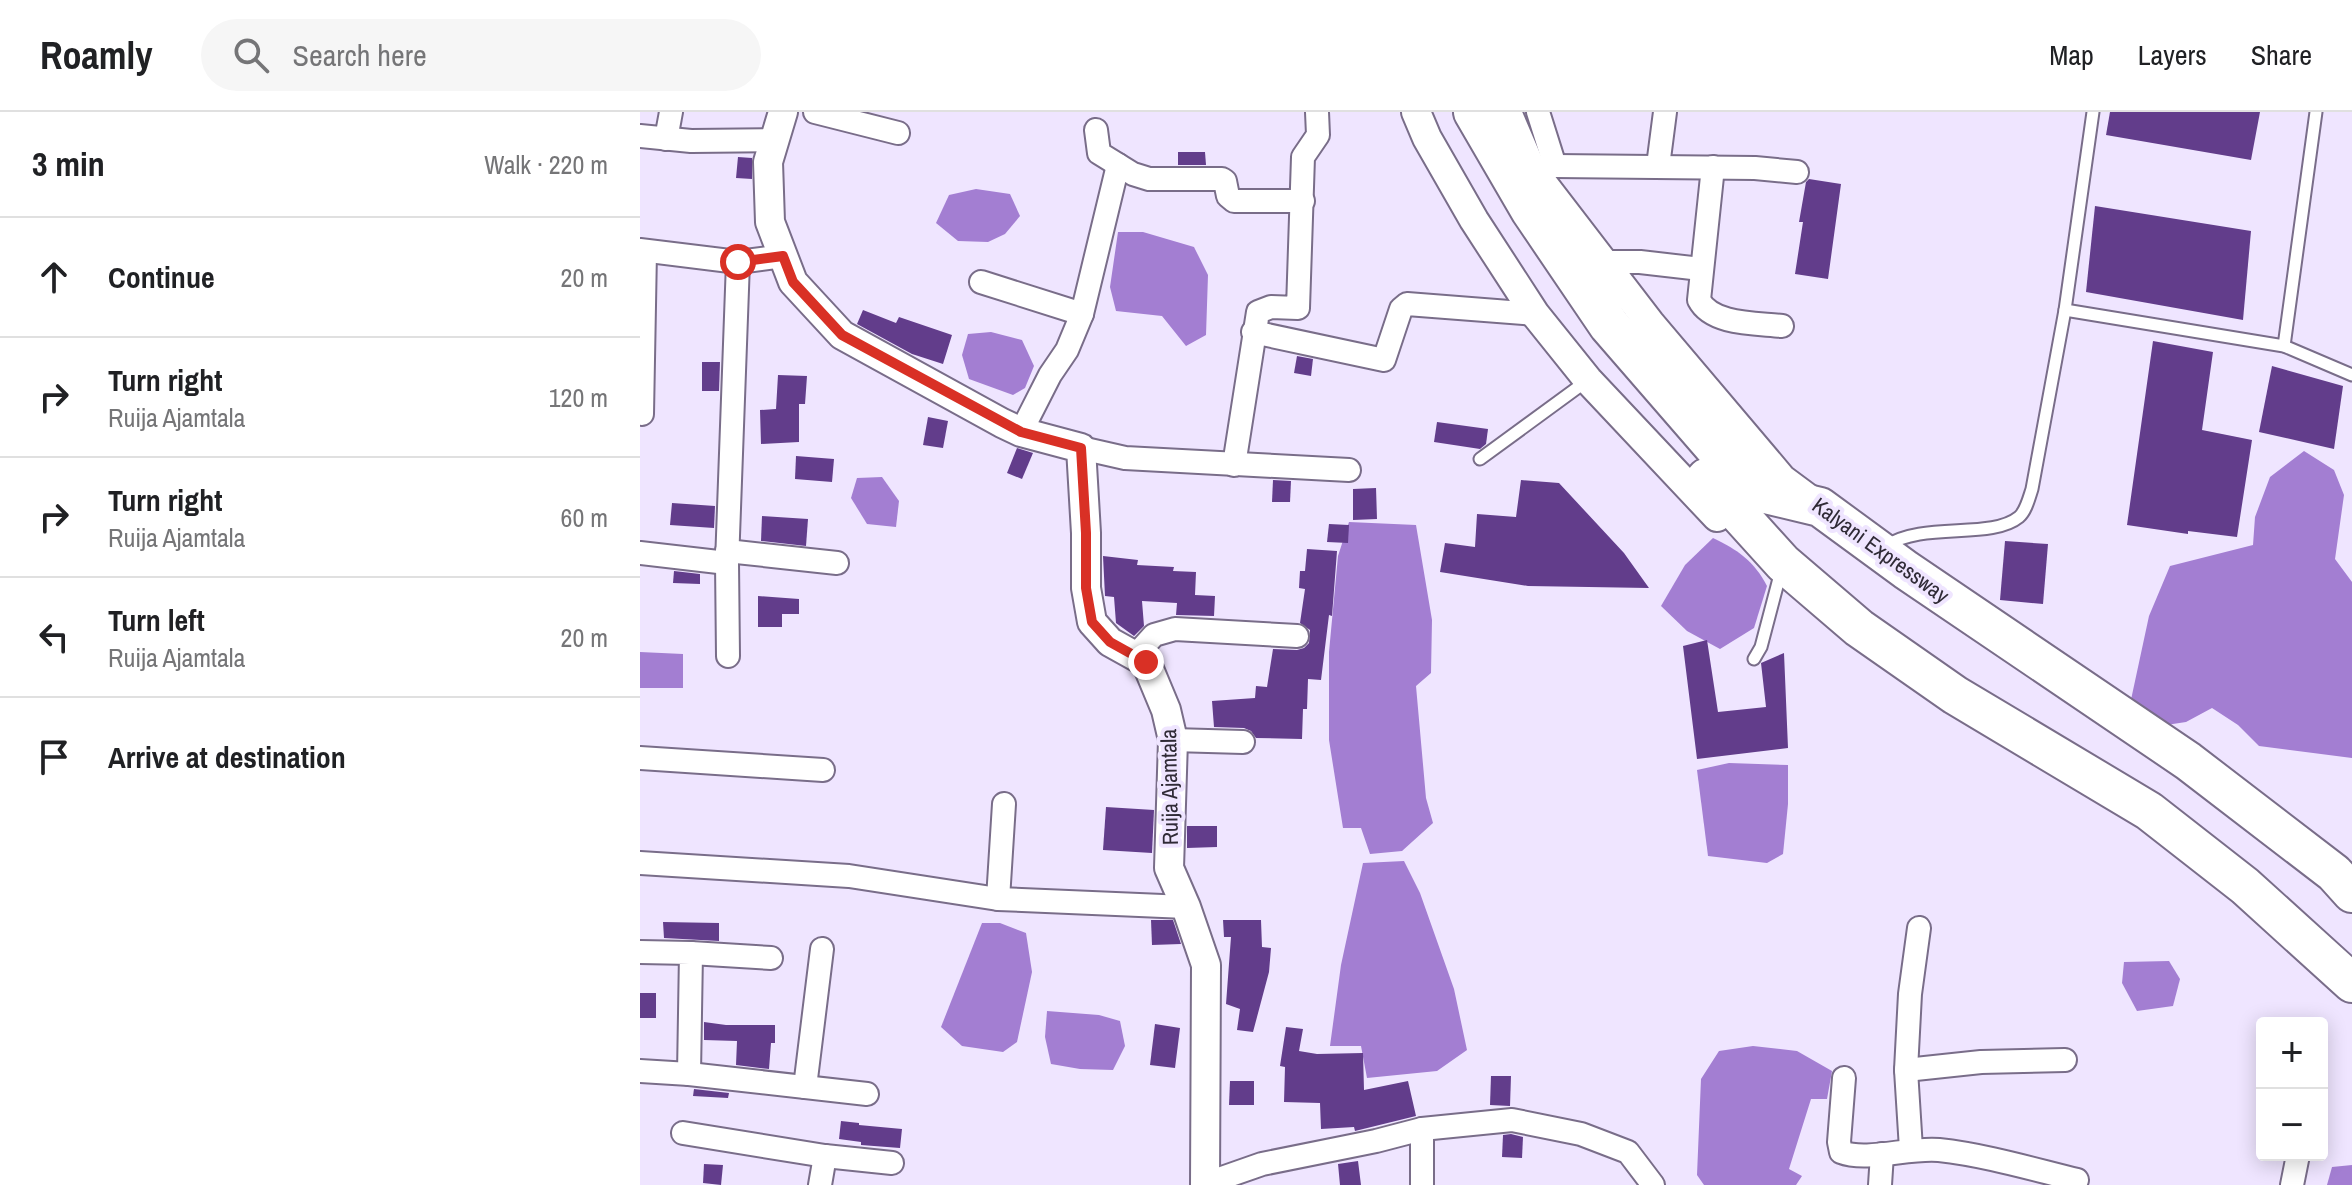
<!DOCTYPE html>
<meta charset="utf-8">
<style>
:root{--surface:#fff;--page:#f6f6f6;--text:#202124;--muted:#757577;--line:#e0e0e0}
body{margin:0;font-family:"Archivo Narrow",sans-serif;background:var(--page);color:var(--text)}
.controls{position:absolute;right:24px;bottom:24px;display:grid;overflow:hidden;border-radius:8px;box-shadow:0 4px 20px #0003}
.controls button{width:72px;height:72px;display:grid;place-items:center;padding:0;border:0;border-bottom:2px solid var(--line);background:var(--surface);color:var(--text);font:40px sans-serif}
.stop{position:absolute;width:24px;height:24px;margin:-18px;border:6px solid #d93025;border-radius:50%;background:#fff}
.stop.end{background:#d93025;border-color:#fff;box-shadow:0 2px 8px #0008}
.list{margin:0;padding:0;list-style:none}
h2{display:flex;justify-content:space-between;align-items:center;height:104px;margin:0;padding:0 32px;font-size:34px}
h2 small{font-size:26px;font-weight:400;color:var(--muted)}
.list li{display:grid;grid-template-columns:52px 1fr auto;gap:24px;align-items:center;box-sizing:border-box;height:120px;padding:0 32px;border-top:2px solid var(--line)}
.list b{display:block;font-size:30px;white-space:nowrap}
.list p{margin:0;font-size:26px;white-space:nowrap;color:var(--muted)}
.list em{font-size:26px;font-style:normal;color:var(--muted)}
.icon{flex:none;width:44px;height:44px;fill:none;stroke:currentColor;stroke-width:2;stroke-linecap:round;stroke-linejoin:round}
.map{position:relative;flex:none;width:1712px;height:1073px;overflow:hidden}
header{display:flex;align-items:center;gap:48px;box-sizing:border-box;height:112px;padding:0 40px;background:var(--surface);border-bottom:2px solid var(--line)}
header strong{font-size:38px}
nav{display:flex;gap:44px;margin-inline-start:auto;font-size:28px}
.search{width:560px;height:72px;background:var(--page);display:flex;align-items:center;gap:20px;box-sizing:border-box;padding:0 28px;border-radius:44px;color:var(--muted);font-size:30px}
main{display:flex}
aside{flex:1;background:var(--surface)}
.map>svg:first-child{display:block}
.water{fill:#a37ed2}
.building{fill:#623d8b}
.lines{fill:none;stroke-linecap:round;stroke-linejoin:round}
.service-casing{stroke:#796d89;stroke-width:15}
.minor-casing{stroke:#796d89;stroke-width:26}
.tertiary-casing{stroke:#796d89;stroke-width:32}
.trunk-casing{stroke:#796d89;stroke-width:42}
.motorway-casing{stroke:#796d89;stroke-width:44}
.service{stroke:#fff;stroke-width:11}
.minor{stroke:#fff;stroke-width:22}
.tertiary{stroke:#fff;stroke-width:28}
.trunk{stroke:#fff;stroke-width:38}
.motorway{stroke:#fff;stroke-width:40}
.route{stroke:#d93025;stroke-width:10}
.labels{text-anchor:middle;stroke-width:8;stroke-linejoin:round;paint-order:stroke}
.street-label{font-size:22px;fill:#2f2a36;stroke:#efe5ff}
</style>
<header>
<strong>Roamly</strong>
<div class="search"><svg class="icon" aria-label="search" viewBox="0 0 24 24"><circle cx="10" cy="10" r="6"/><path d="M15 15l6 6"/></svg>Search here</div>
<nav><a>Map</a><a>Layers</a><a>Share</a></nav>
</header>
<main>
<aside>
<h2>3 min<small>Walk · 220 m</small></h2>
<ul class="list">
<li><svg class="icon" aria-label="ahead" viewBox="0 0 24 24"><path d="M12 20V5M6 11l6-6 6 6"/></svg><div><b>Continue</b></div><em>20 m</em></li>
<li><svg class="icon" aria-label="right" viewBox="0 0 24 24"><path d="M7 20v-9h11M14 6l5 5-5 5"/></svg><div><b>Turn right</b><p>Ruija Ajamtala</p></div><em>120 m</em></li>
<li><svg class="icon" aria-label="right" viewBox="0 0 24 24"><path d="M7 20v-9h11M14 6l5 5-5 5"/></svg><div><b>Turn right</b><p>Ruija Ajamtala</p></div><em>60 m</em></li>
<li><svg class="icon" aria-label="left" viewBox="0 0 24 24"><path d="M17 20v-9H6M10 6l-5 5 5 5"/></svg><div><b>Turn left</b><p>Ruija Ajamtala</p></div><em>20 m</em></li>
<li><svg class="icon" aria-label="arrive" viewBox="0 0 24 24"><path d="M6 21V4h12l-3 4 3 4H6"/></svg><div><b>Arrive at destination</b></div></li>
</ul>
</aside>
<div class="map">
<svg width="1712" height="1073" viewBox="0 0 1712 1073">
<rect width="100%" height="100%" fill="#efe5ff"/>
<g class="water">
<path d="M336,77L370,82L380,104L365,122L348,130L318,129L296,111L309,83Z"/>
<path d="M478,120H503L554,135L568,163L566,223L546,234L522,204L476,199L470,175Z"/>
<path d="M351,220L382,228L394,254L385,276L373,283L329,267L322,243L328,222Z"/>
<path d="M1664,339L1694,358L1704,383L1695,447L1712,470V646L1619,634L1598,613L1572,596L1546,610L1513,615L1489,597L1509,504L1530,454L1613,433L1615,405L1630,365Z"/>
<path d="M242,365L259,389L256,415L227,412L211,386L217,366Z"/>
<path d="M709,410L776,413L792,508L791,561L776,574L786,686L793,711L762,739L730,742L721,716H703L689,628V540L698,444Z"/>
<path d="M1073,426C1098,438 1114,449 1127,474L1114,516L1080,537L1047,519L1021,494L1045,453Z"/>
<path d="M0,540L43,542V576H0Z"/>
<path d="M1089,651L1148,653V692L1143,742L1127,751L1068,744L1057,658Z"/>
<path d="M764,749L780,781L814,877L827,938L797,959L727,966L721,934H690L701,853L723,751Z"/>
<path d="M342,811H360L386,821L392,860L377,930L363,940L322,934L301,915Z"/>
<path d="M1529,849L1540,867L1533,894L1497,899L1482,871L1484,850Z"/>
<path d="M407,899L459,903L480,909L485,934L473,958L440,957L411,952L405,925Z"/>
<path d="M1113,934L1157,939L1192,959L1187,987H1171L1149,1057L1162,1064L1156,1073H1064L1057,1063L1061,967L1079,939Z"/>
<path d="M1712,1053V1073H1687L1692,1055Z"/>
</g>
<g class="building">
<path d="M1470,0H1620L1611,48L1466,23Z"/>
<path d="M538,40H565L566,53H538Z"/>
<path d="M98,45L112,46V67L96,66Z"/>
<path d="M1169,67L1201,72L1188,167L1155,162L1163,110H1159L1166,70Z"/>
<path d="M1455,94L1611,119L1603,208L1446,180Z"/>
<path d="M223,198L256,211L259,205L312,223L303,252L272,242L217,212Z"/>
<path d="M1513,229L1573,240L1562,318L1612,328L1597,425L1548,419V422L1487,413Z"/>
<path d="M657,244L673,247L671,264L654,261Z"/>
<path d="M62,250H80L79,279H62Z"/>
<path d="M1632,254L1703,274L1694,337L1619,320Z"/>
<path d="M138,263L167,264L165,292H159V330L121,332L120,298L136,297Z"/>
<path d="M288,305L308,309L303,336L283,333Z"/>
<path d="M797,310L848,317L846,332L840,337L794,330Z"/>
<path d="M377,336L393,341L382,367L367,361Z"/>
<path d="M156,344L194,347L192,370L155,367Z"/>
<path d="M633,368L651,369L650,390H632Z"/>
<path d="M881,368L919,371L984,441L1009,476L888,474L800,460L805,431L835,435L837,402L876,405Z"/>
<path d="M736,376L737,407L713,408V377Z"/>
<path d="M32,391L75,394L74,416L30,413Z"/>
<path d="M122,404L168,407L166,434L121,429Z"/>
<path d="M689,412L709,413L708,431L687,430Z"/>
<path d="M1365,429L1408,432L1403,492L1360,488Z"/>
<path d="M667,437L697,439L692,504L689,503L681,568L668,567L667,597H663L662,627L616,626L611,619L604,616L574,615L572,589L615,586L616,574L627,575L633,537L657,538L664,536L669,531L670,518L660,511L665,477L659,476L660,459H665Z"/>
<path d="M463,444L498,448L497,453L534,455L533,459L556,460L555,483L575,484L574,504L536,503L537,491L502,489L504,514L494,524L476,511L474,485L465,484Z"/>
<path d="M34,459L60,462V472L33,471Z"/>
<path d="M118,484L159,487V502H142V515H118Z"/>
<path d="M1067,528L1078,600L1126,595L1121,551L1144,541L1148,636L1057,647L1043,534Z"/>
<path d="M466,695L514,698L512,741L463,738Z"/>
<path d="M547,714H577V735L547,736Z"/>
<path d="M511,808H533L541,832L512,833Z"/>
<path d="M583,808H621L622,835L631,836L629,860L613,920L597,918L600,897L586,892L591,825H584Z"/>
<path d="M23,810L79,811V829L24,826Z"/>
<rect x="0" y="881" width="16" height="25"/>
<path d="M64,910L86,913H135V931H131L129,957L96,953L97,929L64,928Z"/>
<path d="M515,912L540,916L535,956L510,953Z"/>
<path d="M646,915L663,917L659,939L677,942L723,941L724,978L768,969L776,1004L715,1019L714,1015L681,1017L680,991L644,990L645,955L640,954Z"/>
<path d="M851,964H871L870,994L850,993Z"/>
<path d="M590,969H614V993H589Z"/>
<path d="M54,977L89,981L88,986L53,984Z"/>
<path d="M201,1009L219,1011V1013L262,1017L260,1036L221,1033V1030L199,1027Z"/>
<path d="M871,1022L883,1025L882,1046L862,1045L863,1023Z"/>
<path d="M718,1049L721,1073H700L698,1052Z"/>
<path d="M64,1052L83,1053L81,1073L63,1071Z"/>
</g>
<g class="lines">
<defs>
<g id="service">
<path d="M1425,198L1644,234L1712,263"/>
<path d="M1644,234L1676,0"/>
<path d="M840,347L948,268"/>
<path d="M1246,434C1283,409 1351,428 1379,405C1386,399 1389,386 1392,377L1425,198L1453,0"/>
<path d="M1114,547L1121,535L1141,459"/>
</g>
<g id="minor">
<path d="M175,0L258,21"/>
<path d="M898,0L915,54L900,55"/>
<path d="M456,18L459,41L493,62L509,67H582L585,69L588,84L594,89H663"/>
<path d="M0,24L51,29L135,28"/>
<path d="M26,27L31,0"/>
<path d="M915,54L1115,56L1157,60"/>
<path d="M1018,54L1025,0"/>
<path d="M1073,55L1059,188C1072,213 1116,211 1142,214"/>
<path d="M0,138L98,150L143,144"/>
<path d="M963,150H1000L1061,157"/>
<path d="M341,170L442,202"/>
<path d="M613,220L744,248L761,197L767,192L895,202"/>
<path d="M2,302L5,139"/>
<path d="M381,320L410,263L427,238L442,202L478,53"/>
<path d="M441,336L485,346L709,358"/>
<path d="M594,353L618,200L631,195L658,196L663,45L678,23L677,0"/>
<path d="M87,439L197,451"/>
<path d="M0,441L87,451"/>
<path d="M88,544L87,451L98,150"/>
<path d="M495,544L514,523L535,517L657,524"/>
<path d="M533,628L603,630"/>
<path d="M0,646L183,658"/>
<path d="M0,751L209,764L358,787L546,795"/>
<path d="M358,787L364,692"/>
<path d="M0,840L51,841L49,962"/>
<path d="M51,841L131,846"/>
<path d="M1266,958L1341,950L1425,948"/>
<path d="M0,959L49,962L227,982"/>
<path d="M1204,966L1199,1030L1201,1040C1227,1050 1269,1035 1299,1038C1345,1043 1392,1057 1437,1068"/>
<path d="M165,975L182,837"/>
<path d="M782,1017V1073"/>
<path d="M43,1021L185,1044L252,1051"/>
<path d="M1271,1037L1266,958L1270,882L1279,816"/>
<path d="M565,1072L622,1052L736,1029L782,1017L872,1008L941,1022L988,1040L1013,1073"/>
<path d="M180,1073L185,1044"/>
<path d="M1240,1073L1242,1042"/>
<path d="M1652,1073L1658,1043"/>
</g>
<g id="tertiary">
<path d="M143,0L128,50L130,110L153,170L202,223L362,311L381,320L441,336L446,421V476L452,510L470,530L506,550L526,598L533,628L529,756L546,795L566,853L565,1073"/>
<path d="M776,0L787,26L834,108L895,202L948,268L1077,405"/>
<path d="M867,0L891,56L1010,211L1142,367L1173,390"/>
</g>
<g id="trunk">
<path d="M1066,366L1143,451L1219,516L1315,583L1509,699L1605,774L1712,871"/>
<path d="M1113,379L1180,395L1266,458L1548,649L1694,761L1712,781"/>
</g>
<path id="motorway" d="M834,0L891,98L969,213L1113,379"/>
</defs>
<use href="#service" class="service-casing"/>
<use href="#minor" class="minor-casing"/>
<use href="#tertiary" class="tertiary-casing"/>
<use href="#trunk" class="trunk-casing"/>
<use href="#motorway" class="motorway-casing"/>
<use href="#service" class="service"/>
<use href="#minor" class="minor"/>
<use href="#tertiary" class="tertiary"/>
<use href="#trunk" class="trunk"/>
<use href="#motorway" class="motorway"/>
</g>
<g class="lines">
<path class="route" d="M98,150L143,144L153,170L202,223L381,320L441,336L446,421V476L452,510L470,530L506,550"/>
</g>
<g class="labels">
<g class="street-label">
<text transform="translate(1241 438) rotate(36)" y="8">Kalyani Expressway</text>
<text transform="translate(529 675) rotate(-91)" y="8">Ruija Ajamtala</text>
</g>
</g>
</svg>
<div class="controls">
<button>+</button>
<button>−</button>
</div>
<div class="stop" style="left:98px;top:150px"></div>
<div class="stop end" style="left:506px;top:550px"></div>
</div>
</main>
